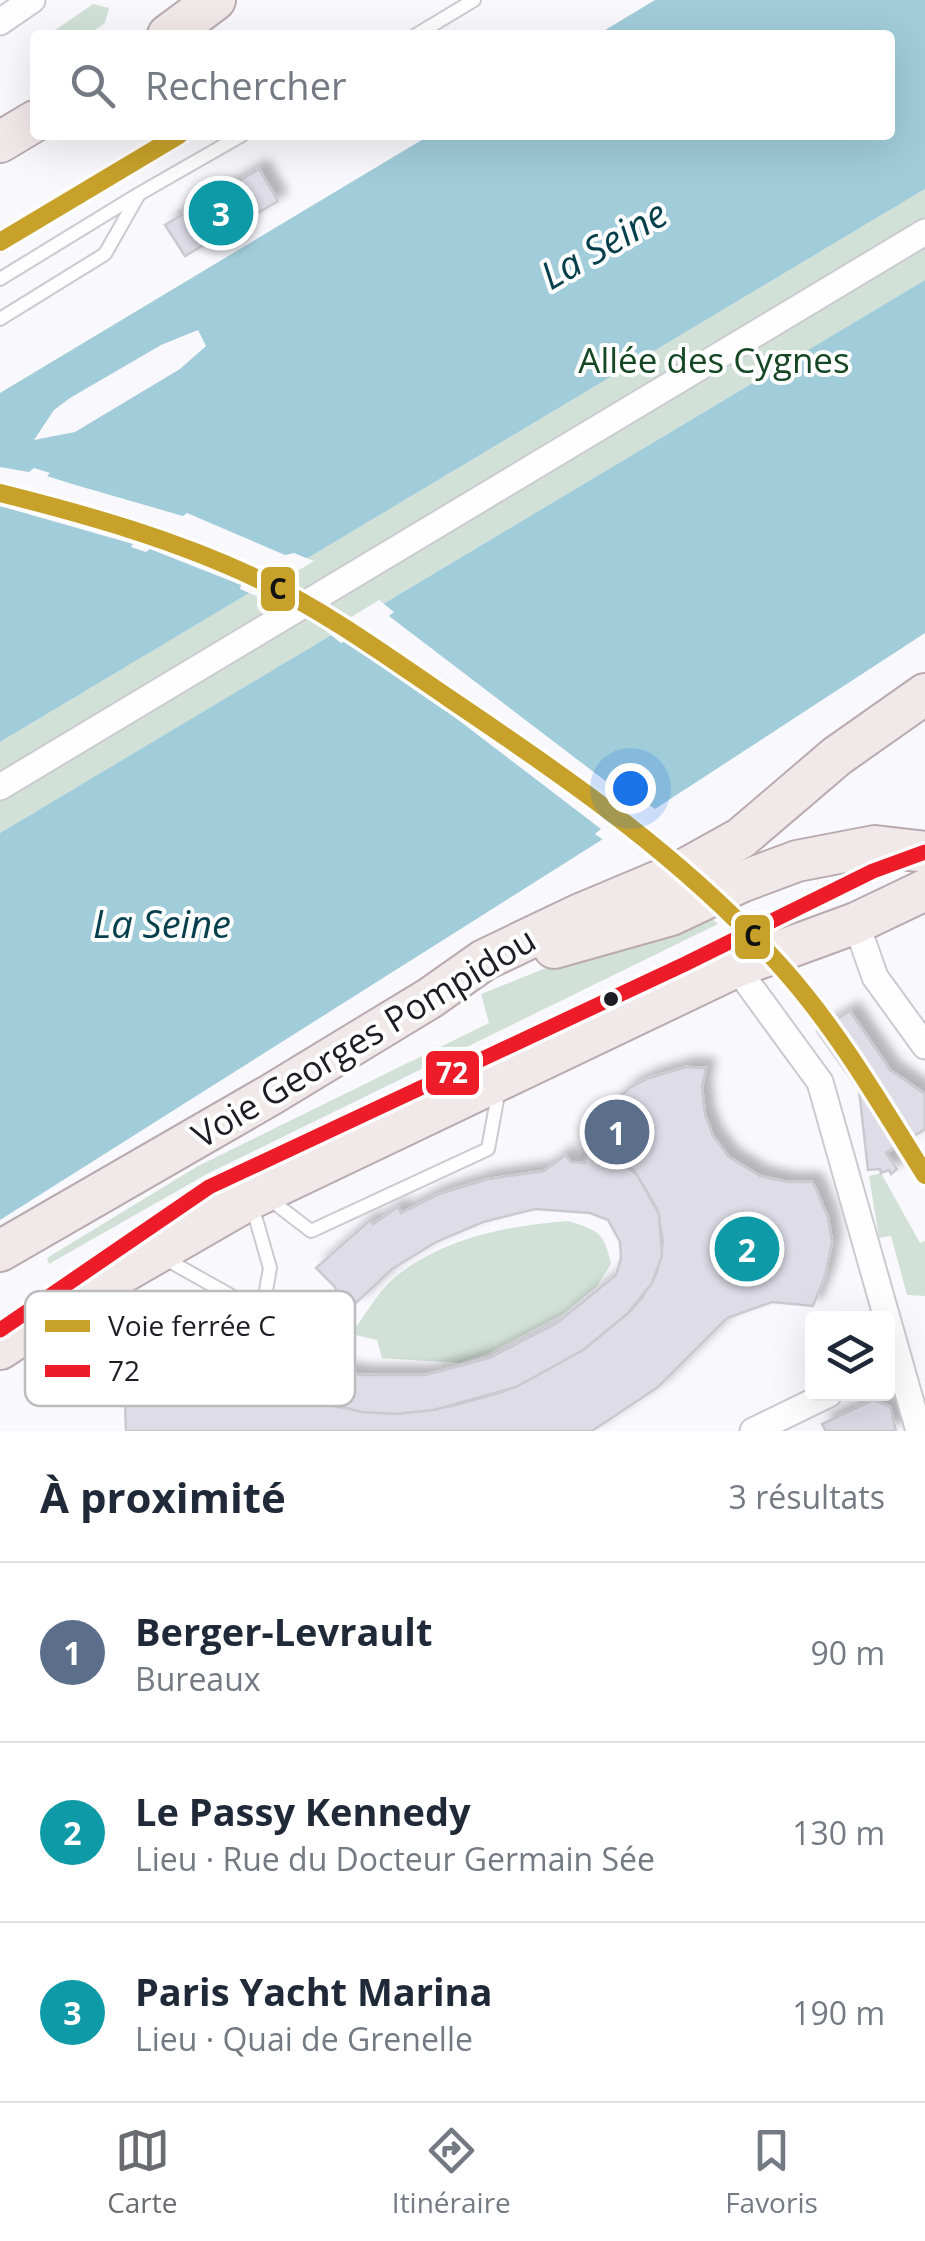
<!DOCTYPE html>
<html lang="fr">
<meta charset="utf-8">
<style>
:root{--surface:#fff;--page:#f6f6f7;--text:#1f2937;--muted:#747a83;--line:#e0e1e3;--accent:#6a6a71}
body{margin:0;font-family:"Open Sans",sans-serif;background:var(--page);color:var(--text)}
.controls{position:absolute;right:30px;bottom:30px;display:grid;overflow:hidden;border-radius:10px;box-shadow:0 10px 40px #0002}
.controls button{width:90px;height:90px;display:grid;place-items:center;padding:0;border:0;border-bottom:2px solid var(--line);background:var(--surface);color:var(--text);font:50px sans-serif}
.you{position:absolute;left:630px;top:788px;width:35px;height:35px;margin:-25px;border:8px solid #fff;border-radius:50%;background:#1a73e8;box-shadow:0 0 0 15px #1a73e833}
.badge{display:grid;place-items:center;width:65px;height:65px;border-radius:50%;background:var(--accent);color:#fff;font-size:32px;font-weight:700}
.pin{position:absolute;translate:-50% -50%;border:5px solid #fff;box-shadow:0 2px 10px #0006}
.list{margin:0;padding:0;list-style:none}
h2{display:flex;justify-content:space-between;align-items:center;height:130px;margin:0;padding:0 40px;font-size:42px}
h2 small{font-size:32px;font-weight:400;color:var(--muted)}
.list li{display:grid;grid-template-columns:65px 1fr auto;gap:30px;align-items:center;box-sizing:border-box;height:180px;padding:0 40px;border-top:2px solid var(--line)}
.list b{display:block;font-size:38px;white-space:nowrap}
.list p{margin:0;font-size:32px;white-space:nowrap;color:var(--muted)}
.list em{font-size:32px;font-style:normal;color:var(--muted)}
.icon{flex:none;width:55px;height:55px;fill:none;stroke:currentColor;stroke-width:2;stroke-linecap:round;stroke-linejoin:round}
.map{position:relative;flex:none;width:925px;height:1431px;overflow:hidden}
.search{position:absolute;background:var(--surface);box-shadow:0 10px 40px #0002;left:30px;right:30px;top:30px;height:110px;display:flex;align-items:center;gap:25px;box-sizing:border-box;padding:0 35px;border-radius:10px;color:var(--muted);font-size:38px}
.sheet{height:670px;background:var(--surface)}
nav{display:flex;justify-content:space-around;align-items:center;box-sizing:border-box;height:140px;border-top:2px solid var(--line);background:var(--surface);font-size:28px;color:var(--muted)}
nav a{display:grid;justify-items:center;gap:5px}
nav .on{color:var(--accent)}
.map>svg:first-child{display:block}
.green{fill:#d2e1d7}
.water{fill:#a1ccda}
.pier{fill:#f8f8fd}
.building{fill:#dedce7;stroke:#cac9d0;stroke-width:2.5;filter:url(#shadow)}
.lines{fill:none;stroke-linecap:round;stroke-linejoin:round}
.lane-casing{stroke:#cbcad0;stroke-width:16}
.street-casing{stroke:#cbcad0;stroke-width:29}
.primary-casing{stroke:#baaaaf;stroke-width:44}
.lane{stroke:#fefeff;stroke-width:12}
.street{stroke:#fefeff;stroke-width:25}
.primary{stroke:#f1e8ea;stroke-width:40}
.bus-1-casing{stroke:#fff;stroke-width:22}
.bus-1{stroke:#ee1b29;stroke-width:15}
.rail-1-casing{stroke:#fff;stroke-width:25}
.rail-1{stroke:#c7a12a;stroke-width:18}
.bus-dot{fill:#1e1d25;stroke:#fff;stroke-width:4}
.labels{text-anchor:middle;stroke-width:8;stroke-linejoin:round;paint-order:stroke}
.park-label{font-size:35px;fill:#154725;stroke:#fff}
.street-label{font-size:35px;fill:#1e1d25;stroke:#fff}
.water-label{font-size:38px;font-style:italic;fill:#053f4c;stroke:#fff}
.key{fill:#fff;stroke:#bcbbbe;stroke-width:2.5}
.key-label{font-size:28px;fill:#1e1d25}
.line-badge{stroke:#fff;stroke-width:4}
.badge-label{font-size:28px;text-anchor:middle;font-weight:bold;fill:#fff}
.pale-badge-label{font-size:28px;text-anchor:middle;font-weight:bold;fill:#111}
</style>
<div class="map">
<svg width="925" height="1431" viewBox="0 0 925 1431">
<defs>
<filter id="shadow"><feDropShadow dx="9" dy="-9" stdDeviation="5" flood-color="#0004"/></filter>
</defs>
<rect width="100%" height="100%" fill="#f8f8fd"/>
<g class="green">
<path d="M93,4L109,8L105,23L87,35H48Z"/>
<path d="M925,189V280L0,833V742Z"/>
<path d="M708,915L718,924L207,1174L49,1264L47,1258L198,1166L489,1023L481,994L561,962Z"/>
<path d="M881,1173L920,1243L925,1241V1296L907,1295L891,1236L879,1238L869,1176Z"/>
<path d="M568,1221C598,1231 604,1231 611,1264L597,1286L563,1314L487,1354L459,1363L382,1358L377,1340L351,1334C364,1317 377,1293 393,1279C442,1238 506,1226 568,1221Z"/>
</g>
<g class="water">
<path d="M655,0H925V189L0,742V393L430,135H890V35H597Z"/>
<path d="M925,280V633L655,809L643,802L596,833L603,839L0,1220V833Z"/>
</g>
<g class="pier">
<path d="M198,330L206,346L180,369L75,432L34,440L54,410L70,398L161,345Z"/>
<path d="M0,467L29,472L34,468L50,473L47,476L72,484L183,516L187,513L285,555L294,553L314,561L256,596L240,589L241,585L150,549L146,552L131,547L133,544L0,506Z"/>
<path d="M379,600L394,612L389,616L637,805L644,802L660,812L654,814L644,808L604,834L606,842L595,834L601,829L351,638L341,643L327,632Z"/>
</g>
<g class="building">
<path d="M259,169L278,201L185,256L165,225Z"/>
<path d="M850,1011L890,1070L925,1094V1129L886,1153L897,1169L891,1174L889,1170L881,1173L880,1169L868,1170L859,1090L817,1031Z"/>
<path d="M686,1067L706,1068L702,1087L705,1115L713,1136L729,1157L760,1176L787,1182H812L816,1189L828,1218L832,1242L825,1276L813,1306L772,1302L727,1318L658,1387L592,1431H126L125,1404L128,1383L141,1353L164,1325L253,1378L293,1395L337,1407L396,1414L452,1406L502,1392L583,1350L628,1313L642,1298L657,1272L663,1242L657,1209L634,1170L618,1159L586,1146L599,1120L629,1088L649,1078Z"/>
<path d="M586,1146L618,1159L637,1175L659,1214L662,1256L652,1283L628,1313L583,1350L516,1387L434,1410L396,1414L362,1412L293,1395L253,1378L172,1331L198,1311L289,1354L325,1368L361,1375H425L489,1358L557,1323L616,1275L621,1258L620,1242L608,1220L590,1213L535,1209L483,1222L436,1242L392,1269L356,1303L340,1300L335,1287L316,1268L370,1220L373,1224L398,1207L401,1213L439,1194L488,1179L544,1171L565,1155L571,1162L585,1163Z"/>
<path d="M873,1400L890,1407L896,1431H826L822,1424Z"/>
</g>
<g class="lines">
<defs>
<g id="lane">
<path d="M416,35L474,0"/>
<path d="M0,279L137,195"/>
<path d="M0,319L105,254L139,194L242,135"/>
<path d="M268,1198L311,1231L488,1149L499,1089"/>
<path d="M162,1257L262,1313L270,1268L251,1202"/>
<path d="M93,1268L209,1187L685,964L873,871L899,861"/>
<path d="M262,1313C269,1334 279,1340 301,1342L314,1333"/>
</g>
<g id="street">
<path d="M0,22L32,0"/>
<path d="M0,787L925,232"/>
<path d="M856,923L875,977L925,1046"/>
<path d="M736,967L820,1082L919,1431"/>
<path d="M753,1431L829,1394"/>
</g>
<g id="primary">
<path d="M168,35L215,0"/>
<path d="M0,142L35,121"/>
<path d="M554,948L671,915L741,882L797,861L875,846L925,852"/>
<path d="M0,1251L272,1094L430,998L484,960L578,915L678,873L741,838L837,756L925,694"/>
<path d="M0,1349L70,1303L250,1199L736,967L856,923L925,890"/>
</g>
</defs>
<use href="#lane" class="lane-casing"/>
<use href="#street" class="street-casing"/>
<use href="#primary" class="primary-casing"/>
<use href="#lane" class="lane"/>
<use href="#street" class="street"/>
<use href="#primary" class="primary"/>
<defs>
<path id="bus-1" d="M0,1330L209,1187L685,964L873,871L925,852"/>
</defs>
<use href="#bus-1" class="bus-1-casing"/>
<use href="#bus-1" class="bus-1"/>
<defs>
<g id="rail-1">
<path d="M0,242L179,135"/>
<path d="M0,493C88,515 176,540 258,579C327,612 387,656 450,699C569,779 688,861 784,970C839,1032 881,1105 925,1175"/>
</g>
</defs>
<use href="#rail-1" class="rail-1-casing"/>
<use href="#rail-1" class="rail-1"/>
</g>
<circle class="bus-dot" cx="611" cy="999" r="9"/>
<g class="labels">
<g class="park-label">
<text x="714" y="373">Allée des Cygnes</text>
</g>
<g class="street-label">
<text transform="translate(364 1038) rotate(-31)" y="12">Voie Georges Pompidou</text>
</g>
<g class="water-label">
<text transform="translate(604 245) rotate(-30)" y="13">La Seine</text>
<text x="162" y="938">La Seine</text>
</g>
</g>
<rect x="25" y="1291" width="330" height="115" rx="15" class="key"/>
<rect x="45" y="1320" width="45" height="12" fill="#c7a12a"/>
<rect x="45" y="1365" width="45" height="12" fill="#ee1b29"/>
<g class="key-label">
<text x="108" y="1336">Voie ferrée C</text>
<text x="108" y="1381">72</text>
</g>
<g class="line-badge">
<rect x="259" y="565" width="38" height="48" rx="10" fill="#c7a12a"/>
<rect x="733" y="913" width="39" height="48" rx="10" fill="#c7a12a"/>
<rect x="424" y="1049" width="57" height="48" rx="10" fill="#ee1b29"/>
</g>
<g class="badge-label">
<text x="452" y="1083">72</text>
</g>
<g class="pale-badge-label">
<text x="278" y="599">C</text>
<text x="753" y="946">C</text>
</g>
</svg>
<div class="controls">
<button><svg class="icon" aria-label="layers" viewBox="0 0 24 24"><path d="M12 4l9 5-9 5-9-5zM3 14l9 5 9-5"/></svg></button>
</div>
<div class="you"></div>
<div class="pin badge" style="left:617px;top:1132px;background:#5c6f8a">1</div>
<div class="pin badge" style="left:747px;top:1249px;background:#0f9aa8">2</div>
<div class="pin badge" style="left:221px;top:213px;background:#0f9aa8">3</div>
<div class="search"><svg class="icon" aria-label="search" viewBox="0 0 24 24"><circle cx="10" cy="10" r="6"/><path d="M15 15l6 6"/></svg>Rechercher</div>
</div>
<section class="sheet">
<h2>À proximité<small>3 résultats</small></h2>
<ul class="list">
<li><span class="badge" style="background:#5c6f8a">1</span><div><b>Berger-Levrault</b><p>Bureaux</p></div><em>90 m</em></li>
<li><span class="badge" style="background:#0f9aa8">2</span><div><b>Le Passy Kennedy</b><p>Lieu · Rue du Docteur Germain Sée</p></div><em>130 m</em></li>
<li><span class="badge" style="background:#0f9aa8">3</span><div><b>Paris Yacht Marina</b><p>Lieu · Quai de Grenelle</p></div><em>190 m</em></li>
</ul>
</section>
<nav>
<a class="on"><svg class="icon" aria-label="map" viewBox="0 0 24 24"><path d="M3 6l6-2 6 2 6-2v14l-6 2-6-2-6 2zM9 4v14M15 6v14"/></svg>Carte</a>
<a><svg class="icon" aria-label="directions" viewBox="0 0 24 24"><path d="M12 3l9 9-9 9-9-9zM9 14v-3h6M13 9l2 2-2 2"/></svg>Itinéraire</a>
<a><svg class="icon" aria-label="saved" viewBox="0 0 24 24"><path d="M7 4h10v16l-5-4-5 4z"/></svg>Favoris</a>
</nav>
